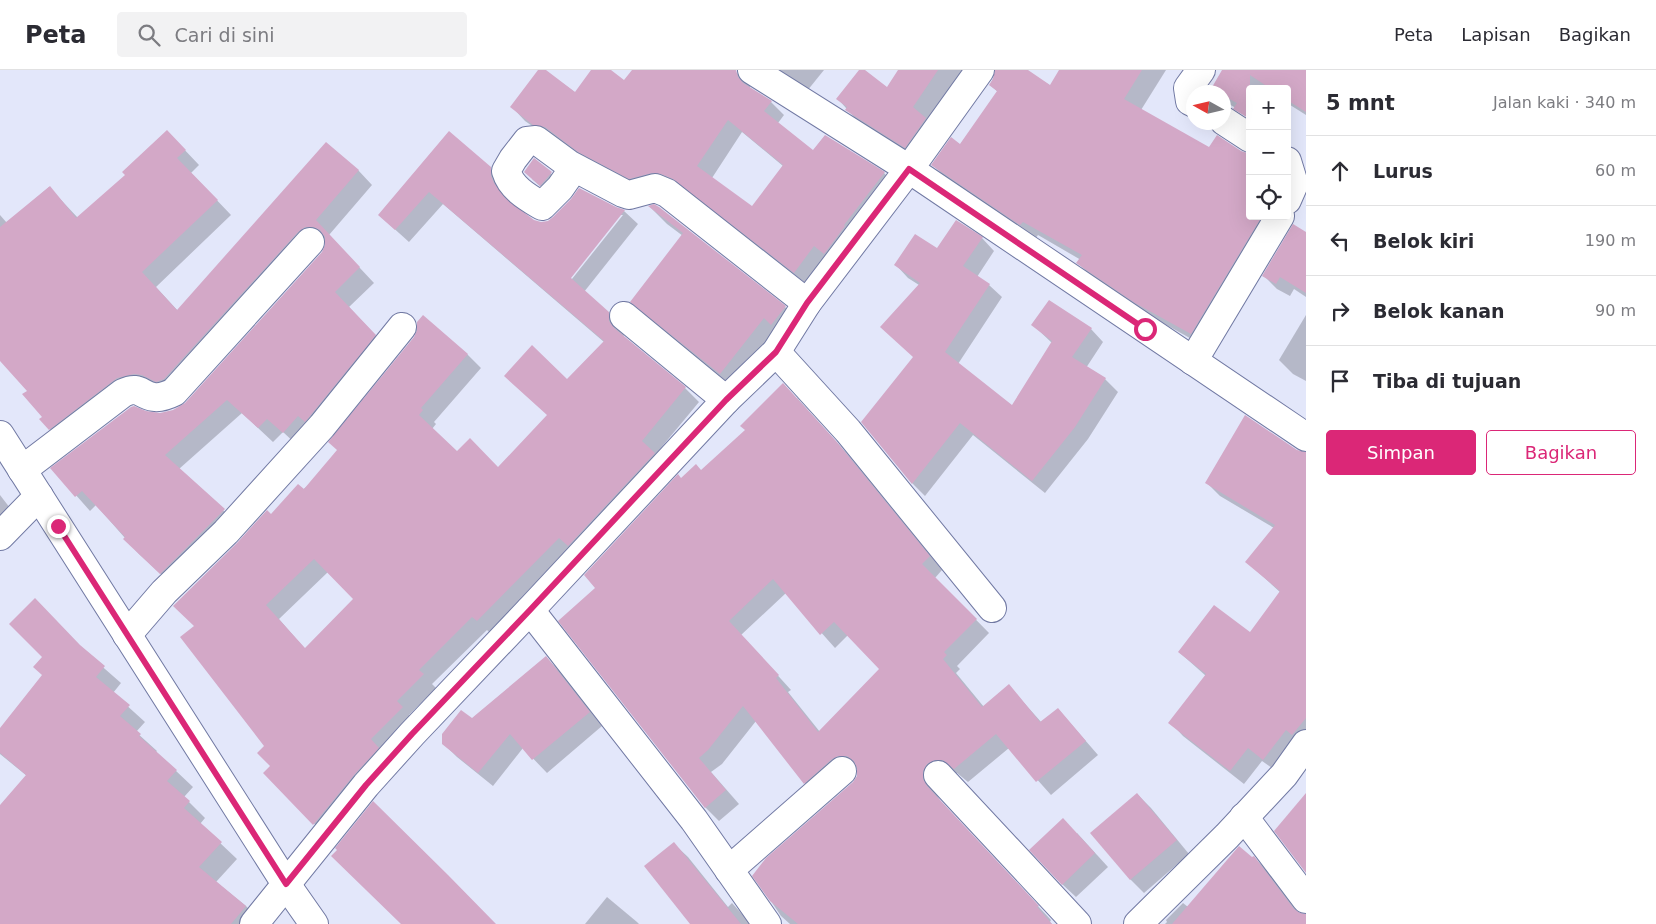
<!DOCTYPE html>
<html lang="id">
<meta charset="utf-8">
<style>
:root{--surface:#fff;--page:#f2f2f3;--text:#2b2b33;--muted:#7c7c81;--line:#e1e1e2;--accent:#db2777}
body{margin:0;font-family:"DejaVu Sans",sans-serif;background:var(--page);color:var(--text)}
.controls{position:absolute;right:15px;top:15px;display:grid;overflow:hidden;border-radius:5px;box-shadow:0 5px 20px #0002}
.controls button{width:45px;height:45px;display:grid;place-items:center;padding:0;border:0;border-bottom:1px solid var(--line);background:var(--surface);color:var(--text);font:25px sans-serif}
.compass{position:absolute;left:1186px;top:15px;width:45px;height:45px;border-radius:50%;background:var(--surface);box-shadow:0 5px 20px #0002;rotate:278deg}
.stop{position:absolute;width:15px;height:15px;margin:-11px;border:4px solid #db2777;border-radius:50%;background:#fff}
.stop.end{background:#db2777;border-color:#fff;box-shadow:0 1px 5px #0008}
.list{margin:0;padding:0;list-style:none}
h2{display:flex;justify-content:space-between;align-items:center;height:65px;margin:0;padding:0 20px;font-size:21px}
h2 small{font-size:16px;font-weight:400;color:var(--muted)}
.list li{display:grid;grid-template-columns:32px 1fr auto;gap:15px;align-items:center;box-sizing:border-box;height:70px;padding:0 20px;border-top:1px solid var(--line)}
.list b{display:block;font-size:19px;white-space:nowrap}
.list em{font-size:16px;font-style:normal;color:var(--muted)}
.actions{display:flex;gap:10px;padding:15px 20px}
.actions a{flex:1;padding:11px 0;border:1px solid var(--accent);border-radius:5px;text-align:center;font-size:18px;color:var(--accent)}
.actions .main{background:var(--accent);color:#fff}
.icon{flex:none;width:28px;height:28px;fill:none;stroke:currentColor;stroke-width:2;stroke-linecap:round;stroke-linejoin:round}
.map{position:relative;flex:none;width:1306px;height:854px;overflow:hidden}
header{display:flex;align-items:center;gap:30px;box-sizing:border-box;height:70px;padding:0 25px;background:var(--surface);border-bottom:1px solid var(--line)}
header strong{font-size:24px}
nav{display:flex;gap:28px;margin-inline-start:auto;font-size:18px}
.search{width:350px;height:45px;background:var(--page);display:flex;align-items:center;gap:12px;box-sizing:border-box;padding:0 18px;border-radius:5px;color:var(--muted);font-size:19px}
main{display:flex}
aside{flex:1;background:var(--surface)}
.map>svg:first-child{display:block}
.shadow{fill:#0003;fill-rule:evenodd}
.building{fill:#d3a8c7;fill-rule:evenodd}
.lines{fill:none;stroke-linecap:round;stroke-linejoin:round}
.minor-casing{stroke:#7179a3;stroke-width:30}
.secondary-casing{stroke:#7179a3;stroke-width:30}
.minor{stroke:#fff;stroke-width:28}
.secondary{stroke:#fff;stroke-width:28}
.route{stroke:#db2777;stroke-width:6}
</style>
<header>
<strong>Peta</strong>
<div class="search"><svg class="icon" aria-label="search" viewBox="0 0 24 24"><circle cx="10" cy="10" r="6"/><path d="M15 15l6 6"/></svg>Cari di sini</div>
<nav><a>Peta</a><a>Lapisan</a><a>Bagikan</a></nav>
</header>
<main>
<div class="map">
<svg width="1306" height="854" viewBox="0 0 1306 854">
<rect width="100%" height="100%" fill="#e3e7fa"/>
<g class="shadow">
<path d="M540,0H544L576,23L593,0H608L624,12L633,0H721L737,3L750,16V19L771,32L784,45L778,53L813,81L825,66L884,103L897,116L808,215L688,122L675,116L643,121L593,95L560,70L548,67L525,51L512,37ZM742,62L783,96L753,138L712,108Z"/>
<path d="M766,0H824L807,21Z"/>
<path d="M860,0H863L887,19L899,0H989L977,12L962,1L928,51L920,92L861,55L838,29Z"/>
<path d="M997,0H1025L1051,16L1061,0H1166L1141,40L1250,146H1276L1206,277L1152,247L1093,208L1078,193L1081,190L1038,165L1035,169L947,109L933,95L960,75L998,22L990,15Z"/>
<path d="M1223,0H1306V45L1287,33V19H1250V46L1227,33L1224,30V22H1216L1213,19Z"/>
<path d="M449,62L504,112L507,128L512,135L534,151L541,153L615,138L624,141L638,154L584,222L622,257L624,267L685,318L699,332L655,385L668,397L491,564L487,560L432,614L436,618L409,645L416,652L328,768L265,703L272,696L266,676L195,556L271,446L467,284L481,298L434,352L436,354L432,359L457,382L498,399L548,345L567,310L604,272L443,134L409,172L379,145ZM620,145H623L568,214L566,212ZM328,502L355,529L305,579L279,549Z"/>
<path d="M181,76L199,95L191,103L231,145L156,217L178,241L358,100L372,115L329,165L374,213L349,237L389,280L298,376L283,362L273,372L242,343L179,399L239,455L175,517L139,484L96,435L90,441L52,398L145,342L160,344L173,341L186,334L323,183L326,171H320L179,323L149,318L64,373L50,359L28,321L0,289V145L7,153L49,117L78,148Z"/>
<path d="M534,90L558,109L547,122L532,109Z"/>
<path d="M650,137L785,237L803,255L738,321L650,250L632,232L683,166L667,154Z"/>
<path d="M1306,164V227L1294,219L1290,226L1277,219L1264,206Z"/>
<path d="M982,168L994,181L977,207L989,215L1002,227L958,294L1012,337L1052,273L1033,255L1091,259L1103,272L1086,298L1105,309L1118,322L1088,369L1045,423L973,365L925,426L913,414L862,352L914,287L919,215L908,208L896,195L937,180Z"/>
<path d="M1306,245V311L1293,304L1279,290Z"/>
<path d="M797,328L849,386L942,500L935,508L989,563L957,596L960,599L956,603L984,637L1009,616L1042,653L1058,639L1098,685L1051,725L1009,678L968,712L957,703H949L936,723L940,731L1051,850L1050,852L1052,854H790L781,846L754,806L854,713L858,706L859,699H852L818,726L805,713L756,651L722,694L711,702L739,734L719,751L706,738L560,551L597,518L681,409L701,401ZM786,523L835,578L848,565L881,599L820,662L788,622L791,620L741,565Z"/>
<path d="M1297,381L1306,384V677L1278,702L1262,691L1244,714L1183,666L1170,652L1206,606L1179,582L1250,564L1281,523L1247,492L1274,458L1220,426L1207,413Z"/>
<path d="M0,425L20,451L0,472Z"/>
<path d="M81,578L121,613L113,623L145,652L136,662L157,681L156,682L193,717L184,727L205,748L200,754L237,789L216,812L246,836L262,853L261,854H0V737L27,706L0,684V660Z"/>
<path d="M546,587L559,601L602,656L547,703L523,678L493,716L457,687L443,673Z"/>
<path d="M1137,724L1151,738L1189,784L1144,823L1130,809Z"/>
<path d="M1077,763L1108,797L1076,827L1062,814Z"/>
<path d="M674,774L688,787L728,837L732,833L751,854H691Z"/>
<path d="M1254,787L1267,801L1300,845H1306V854H1165L1167,852L1166,850L1183,833L1188,837Z"/>
<path d="M607,827L637,852L639,854H585Z"/>
</g>
<g class="building">
<path d="M538,0H546L575,22L591,0H611L624,10L632,0H736L738,7L743,13L772,31L764,41L813,80L825,65L885,102L844,155L845,156L824,184L814,176L794,203L673,109L661,104L652,103L629,109L578,82L545,57L533,55L510,37ZM728,50L783,95L752,136L697,96Z"/>
<path d="M859,0H865L887,17L898,0H938L913,37L926,48L905,78L845,40L847,37L836,29Z"/>
<path d="M995,0H1028L1050,15L1059,0H1142L1124,29L1209,77L1217,65L1241,81L1250,84V146H1262L1191,264L1135,233L1076,193L1082,185L1023,152L1020,155L931,95L951,67L960,74L997,21L989,15L993,9Z"/>
<path d="M1222,0H1306V42L1287,30V19H1271L1250,5V49L1233,39L1237,33L1224,26V22H1217L1211,19Z"/>
<path d="M167,60L186,80L177,88L218,130L142,202L177,240L326,72L359,100L316,150L360,197L335,222L376,265L305,352L298,346L283,363L267,349L258,358L227,330L165,385L225,439L160,504L123,469L125,467L82,421L75,427L50,398L131,337L134,336L146,341L160,343L173,340L185,333L322,182L325,175V167L320,160L313,157H305L298,162L164,309L156,312L142,305L134,304L117,308L49,360L39,349L42,347L22,324L27,321L0,291V157L50,116L76,148L125,105L122,102Z"/>
<path d="M449,61L491,97V106L494,113L505,128L534,150L541,152L548,151L553,147L571,129L579,118L616,137L625,140L571,208L609,242V251L614,258L686,317L642,371L655,383L568,476L559,468L477,551L472,547L419,600L424,604L397,631L403,637L371,669L379,678L354,705L313,755L263,703L270,696L257,683L264,676L180,567L194,556L173,536L237,473L267,440L271,444L298,414L304,419L337,380L328,372L414,267L417,260V252L423,245L468,284L421,338L423,340L419,345L457,381L470,368L498,397L547,345L504,306L532,275L567,309L604,271L429,122L395,160L378,145ZM314,489L353,529L305,578L266,535Z"/>
<path d="M534,88L552,102L540,116L524,102Z"/>
<path d="M654,134L659,137L786,236L771,255L764,248L720,304L630,232L683,163L648,136Z"/>
<path d="M956,150L983,167L963,196L990,214L945,282L1012,335L1052,271L1031,255L1049,230L1092,258L1072,287L1106,308L1075,357L1032,411L960,353L912,414L861,352L913,287L880,257L920,213L894,195L915,164L937,178Z"/>
<path d="M1293,154L1306,162V223L1280,207L1276,214L1262,206Z"/>
<path d="M783,313L836,371L930,486L922,494L977,549L944,582L947,585L943,589L982,637L1009,614L1040,652L1058,638L1086,671L1036,712L996,664L954,699L943,690H935L927,694L923,701V709L927,716L1039,836L1037,837L1052,854H798L770,831L752,806L766,788L853,712L857,706V698L854,691L847,686H838L832,689L804,714L743,636L708,680L699,688L726,720L705,738L558,551L595,518L584,505L678,404L681,408L696,394L701,400L745,360L740,356ZM773,509L820,565L834,552L879,599L818,662L776,608L779,605L729,551Z"/>
<path d="M1245,345L1297,380L1306,382V648L1292,665L1286,660L1263,690L1248,678L1230,701L1168,653L1206,604L1178,582L1214,535L1250,562L1280,521L1245,492L1275,455L1205,413Z"/>
<path d="M35,528L80,575L105,596L96,607L130,635L120,646L141,664L139,666L177,700L167,711L190,731L184,738L222,772L199,797L246,836L231,854H0V735L26,705L0,683V658L42,605L33,597L42,587L9,554Z"/>
<path d="M546,586L590,642L532,690L510,664L478,703L442,674V664L461,640L472,648Z"/>
<path d="M1137,723L1177,770L1130,810L1090,763Z"/>
<path d="M1306,723V803L1274,761Z"/>
<path d="M373,731L448,805L496,854H401L331,786L337,780L335,778Z"/>
<path d="M1063,748L1095,783L1062,815L1029,780Z"/>
<path d="M674,772L741,854H690L644,796Z"/>
<path d="M1239,776L1252,787L1254,786L1294,839L1300,843L1306,844V854H1172Z"/>
</g>
<g class="lines">
<defs>
<g id="minor">
<path d="M752,0L909,99L1306,367"/>
<path d="M1194,33L1190,31L1188,18L1201,0"/>
<path d="M1224,51L1250,68"/>
<path d="M1287,91L1294,114L1287,130"/>
<path d="M574,98L560,118L542,136C527,127 511,118 506,101L513,89L527,71L536,70L570,95L623,123L629,125L655,118L667,123L807,233"/>
<path d="M624,246L726,330"/>
<path d="M776,282L848,361L992,538"/>
<path d="M1193,291L1280,146"/>
<path d="M22,400L123,323C140,315 140,325 154,327C161,328 168,325 174,322L310,172"/>
<path d="M0,466L39,426"/>
<path d="M530,540L694,750L767,854"/>
<path d="M127,565L164,522L226,462L322,356L402,257"/>
<path d="M938,705L1077,854"/>
<path d="M1244,747L1306,829"/>
<path d="M729,800L842,701"/>
<path d="M254,854L366,715L412,664L530,540L726,330L776,282L807,233L909,99L980,0"/>
<path d="M1138,854L1227,766L1284,705L1306,674"/>
</g>
<path id="secondary" d="M0,365L286,814L314,854"/>
</defs>
<use href="#minor" class="minor-casing"/>
<use href="#secondary" class="secondary-casing"/>
<use href="#minor" class="minor"/>
<use href="#secondary" class="secondary"/>
</g>
<g class="lines">
<path class="route" d="M58,456L286,814L366,715L412,664L530,540L726,330L776,282L807,233L909,99L1145,259"/>
</g>
</svg>
<div class="controls">
<button>+</button>
<button>−</button>
<button><svg class="icon" aria-label="locate" viewBox="0 0 24 24"><circle cx="12" cy="12" r="6"/><path d="M12 2v4M12 18v4M2 12h4M18 12h4"/></svg></button>
</div>
<svg class="compass" viewBox="-18 -18 36 36"><path d="M0-13l5 13h-10z" fill="#e53935"/><path d="M0 13l5-13h-10z" fill="#7c7c81"/></svg>
<div class="stop" style="left:1145px;top:259px"></div>
<div class="stop end" style="left:58px;top:456px"></div>
</div>
<aside>
<h2>5 mnt<small>Jalan kaki · 340 m</small></h2>
<ul class="list">
<li><svg class="icon" aria-label="ahead" viewBox="0 0 24 24"><path d="M12 20V5M6 11l6-6 6 6"/></svg><div><b>Lurus</b></div><em>60 m</em></li>
<li><svg class="icon" aria-label="left" viewBox="0 0 24 24"><path d="M17 20v-9H6M10 6l-5 5 5 5"/></svg><div><b>Belok kiri</b></div><em>190 m</em></li>
<li><svg class="icon" aria-label="right" viewBox="0 0 24 24"><path d="M7 20v-9h11M14 6l5 5-5 5"/></svg><div><b>Belok kanan</b></div><em>90 m</em></li>
<li><svg class="icon" aria-label="arrive" viewBox="0 0 24 24"><path d="M6 21V4h12l-3 4 3 4H6"/></svg><div><b>Tiba di tujuan</b></div></li>
</ul>
<div class="actions"><a class="main">Simpan</a><a>Bagikan</a></div>
</aside>
</main>
